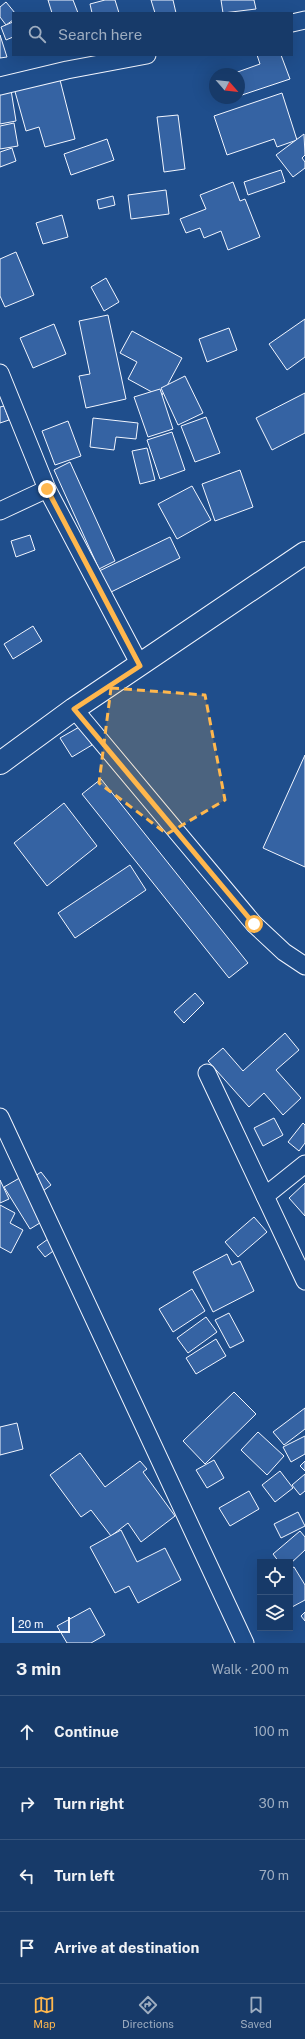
<!DOCTYPE html>
<meta charset="utf-8">
<style>
:root{--surface:#173a69;--page:#20416f;--text:#f1f3f6;--muted:#9eadc0;--line:#36547d;--accent:#ffb74d}
body{margin:0;font-family:"Public Sans",sans-serif;background:var(--page);color:var(--text)}
.controls{position:absolute;right:12px;bottom:12px;display:grid;overflow:hidden;border-radius:0px;box-shadow:0 4px 16px #0002}
.controls button{width:36px;height:36px;display:grid;place-items:center;padding:0;border:0;border-bottom:1px solid var(--line);background:var(--surface);color:var(--text);font:20px sans-serif}
.compass{position:absolute;left:209px;top:68px;width:36px;height:36px;border-radius:50%;background:var(--surface);box-shadow:0 4px 16px #0002;rotate:118deg}
.scale{position:absolute;left:12px;bottom:10px;width:58px;box-sizing:border-box;padding-left:4px;border:2px solid #f2f6ff;border-top:0;font-size:11px;line-height:14px;white-space:nowrap;color:#f2f6ff;-webkit-text-stroke:3px #1f4e8c;paint-order:stroke}
.stop{position:absolute;width:12px;height:12px;margin:-9px;border:3px solid #ffb74d;border-radius:50%;background:#fff}
.stop.end{background:#ffb74d;border-color:#fff;box-shadow:0 1px 4px #0008}
.list{margin:0;padding:0;list-style:none}
h2{display:flex;justify-content:space-between;align-items:center;height:52px;margin:0;padding:0 16px;font-size:17px}
h2 small{font-size:13px;font-weight:400;color:var(--muted)}
.list li{display:grid;grid-template-columns:26px 1fr auto;gap:12px;align-items:center;box-sizing:border-box;height:72px;padding:0 16px;border-top:1px solid var(--line)}
.list b{display:block;font-size:15px;white-space:nowrap}
.list em{font-size:13px;font-style:normal;color:var(--muted)}
.icon{flex:none;width:22px;height:22px;fill:none;stroke:currentColor;stroke-width:2;stroke-linecap:round;stroke-linejoin:round}
.map{position:relative;flex:none;width:305px;height:1643px;overflow:hidden}
.search{position:absolute;background:var(--surface);box-shadow:0 4px 16px #0002;left:12px;right:12px;top:12px;height:44px;display:flex;align-items:center;gap:10px;box-sizing:border-box;padding:0 14px;border-radius:0px;color:var(--muted);font-size:15px}
.sheet{height:340px;background:var(--surface)}
nav{display:flex;justify-content:space-around;align-items:center;box-sizing:border-box;height:56px;border-top:1px solid var(--line);background:var(--surface);font-size:11px;color:var(--muted)}
nav a{display:grid;justify-items:center;gap:2px}
nav .on{color:var(--accent)}
.map>svg:first-child{display:block}
.building{fill:#3563a3;stroke:#f2f6ff}
.lines{fill:none;stroke-linecap:round;stroke-linejoin:round}
.minor-casing{stroke:#f2f6ff;stroke-width:19}
.primary-casing{stroke:#f2f6ff;stroke-width:24}
.minor{stroke:#1f4e8c;stroke-width:17}
.primary{stroke:#1f4e8c;stroke-width:22}
.route{stroke:#ffb74d;stroke-width:5}
.marked{fill:#ffb74d;fill-opacity:0.2;stroke:#ffb74d;stroke-width:3;stroke-dasharray:8 5;stroke-linejoin:round}
</style>
<div class="map">
<svg width="305" height="1643" viewBox="0 0 305 1643">
<rect width="100%" height="100%" fill="#1f4e8c"/>
<g class="building">
<path d="M48,0H73L78,13H52Z"/>
<path d="M105,0H115L119,13H92L90,4Z"/>
<path d="M151,0H173L176,13H155Z"/>
<path d="M221,0H254L256,9L223,13Z"/>
<path d="M6,2L15,13H13V20L6,25L0,17V7Z"/>
<path d="M13,22V37L6,40L1,27Z"/>
<path d="M0,35L7,57L0,58Z"/>
<path d="M257,55H281L290,79L239,96V74H232L260,64Z"/>
<path d="M59,76L75,139L45,147L39,127L26,131L14,88Z"/>
<path d="M11,90L16,121L0,124V92Z"/>
<path d="M282,93L297,140L277,147L274,139L227,155L214,116Z"/>
<path d="M178,115L185,169L164,172L157,117Z"/>
<path d="M14,123L18,146L0,149V126Z"/>
<path d="M304,134L305,155L302,158L305,162V168L293,177L276,155Z"/>
<path d="M107,139L114,160L71,175L64,154Z"/>
<path d="M12,148L16,161L0,167V152Z"/>
<path d="M281,170L285,182L248,195L244,182Z"/>
<path d="M233,182L240,201L245,199L260,237L228,250L221,231L204,238L200,228L186,233L180,219L206,209L200,195Z"/>
<path d="M166,190L169,214L131,219L128,195Z"/>
<path d="M113,196L115,205L99,209L97,200Z"/>
<path d="M62,215L68,237L43,244L36,223Z"/>
<path d="M16,252L34,295L5,307L0,296V259Z"/>
<path d="M106,278L119,302L104,311L91,287Z"/>
<path d="M108,315L126,399L86,408L79,376L90,374L79,321Z"/>
<path d="M305,319V357L287,370L269,344Z"/>
<path d="M54,324L66,354L33,368L20,338Z"/>
<path d="M229,328L237,350L207,362L199,339Z"/>
<path d="M132,331L182,358L161,397L128,379L137,362L120,353Z"/>
<path d="M185,376L203,413L178,425L161,388Z"/>
<path d="M160,389L173,429L148,437L134,397Z"/>
<path d="M305,393V433L272,450L256,418Z"/>
<path d="M4,406L9,420L0,423V407Z"/>
<path d="M206,417L220,453L195,462L181,426Z"/>
<path d="M93,418L138,423L136,439L116,437L114,450L90,447Z"/>
<path d="M68,421L81,456L55,465L42,431Z"/>
<path d="M172,432L185,470L160,479L147,440Z"/>
<path d="M147,448L155,480L140,484L132,451Z"/>
<path d="M70,462L115,561L99,569L54,470Z"/>
<path d="M240,470L253,507L215,521L202,484Z"/>
<path d="M192,486L211,520L177,539L158,504Z"/>
<path d="M30,535L35,550L16,557L11,541Z"/>
<path d="M170,537L180,558L105,595L95,573Z"/>
<path d="M33,626L42,641L13,659L4,644Z"/>
<path d="M81,726L92,745L72,757L60,738Z"/>
<path d="M305,755V867L263,848Z"/>
<path d="M101,779L248,963L229,978L82,794Z"/>
<path d="M64,803L97,846L47,886L14,843Z"/>
<path d="M130,865L146,890L75,938L58,913Z"/>
<path d="M195,993L204,1003L184,1023L174,1012Z"/>
<path d="M285,1033L299,1050L276,1070L301,1098L283,1115L264,1093L249,1107L208,1061L223,1048L243,1071Z"/>
<path d="M274,1118L283,1135L263,1146L254,1128Z"/>
<path d="M303,1123L305,1125V1143L299,1151L288,1142Z"/>
<path d="M41,1172L51,1185L39,1194L28,1181Z"/>
<path d="M23,1176L48,1218L30,1229L4,1187Z"/>
<path d="M0,1180L9,1199L0,1203Z"/>
<path d="M305,1183V1216L289,1198Z"/>
<path d="M0,1205L15,1213L10,1223L23,1230L11,1253L0,1247Z"/>
<path d="M254,1217L267,1232L238,1257L225,1242Z"/>
<path d="M48,1239L56,1249L45,1257L37,1247Z"/>
<path d="M227,1254L232,1265L240,1261L254,1291L213,1312L193,1272Z"/>
<path d="M192,1289L205,1311L173,1332L159,1309Z"/>
<path d="M229,1313L244,1341L230,1348L215,1320Z"/>
<path d="M206,1317L217,1332L188,1353L177,1338Z"/>
<path d="M216,1339L226,1356L196,1374L186,1358Z"/>
<path d="M234,1392L256,1414L205,1464L183,1441Z"/>
<path d="M305,1408V1429L284,1445L273,1432Z"/>
<path d="M17,1423L23,1449L0,1455V1427Z"/>
<path d="M258,1432L284,1456L267,1475L241,1450Z"/>
<path d="M305,1436V1454L291,1462L283,1447Z"/>
<path d="M80,1453L105,1487L140,1461L147,1469L143,1472L175,1516L141,1542L128,1523L111,1536L91,1510L81,1517L50,1475Z"/>
<path d="M214,1460L224,1478L207,1488L196,1470Z"/>
<path d="M305,1461V1471L300,1466Z"/>
<path d="M280,1471L293,1488L275,1502L262,1485Z"/>
<path d="M305,1474V1491L300,1495L292,1485Z"/>
<path d="M249,1491L259,1509L230,1526L219,1508Z"/>
<path d="M298,1512L305,1526L281,1538L274,1524Z"/>
<path d="M121,1530L137,1562L165,1548L181,1580L138,1603L129,1586L115,1593L90,1547Z"/>
<path d="M300,1531L305,1537V1550L290,1564V1562H279L273,1554Z"/>
<path d="M294,1567L305,1585V1600L292,1607L290,1603V1569Z"/>
<path d="M90,1608L105,1635L91,1643H67L57,1626Z"/>
<path d="M305,1612V1621L301,1616Z"/>
</g>
<g class="lines">
<defs>
<g id="minor">
<path d="M292,23L305,20"/>
<path d="M0,86L67,70L147,55"/>
<path d="M0,373L47,489L140,665"/>
<path d="M0,511L47,489"/>
<path d="M74,709L254,924L284,952L305,966"/>
<path d="M207,1073L305,1281"/>
<path d="M0,1117L245,1643"/>
<path d="M265,1196L305,1164"/>
</g>
<path id="primary" d="M0,763L74,709L305,553"/>
</defs>
<use href="#minor" class="minor-casing"/>
<use href="#primary" class="primary-casing"/>
<use href="#minor" class="minor"/>
<use href="#primary" class="primary"/>
</g>
<g class="lines">
<path class="route" d="M47,489L140,666L74,709L254,924"/>
</g>
<path class="marked" d="M111,688L205,695L225,800L167,834L99,783Z"/>
</svg>
<div class="controls">
<button><svg class="icon" aria-label="locate" viewBox="0 0 24 24"><circle cx="12" cy="12" r="6"/><path d="M12 2v4M12 18v4M2 12h4M18 12h4"/></svg></button>
<button><svg class="icon" aria-label="layers" viewBox="0 0 24 24"><path d="M12 4l9 5-9 5-9-5zM3 14l9 5 9-5"/></svg></button>
</div>
<svg class="compass" viewBox="-18 -18 36 36"><path d="M0-13l5 13h-10z" fill="#e53935"/><path d="M0 13l5-13h-10z" fill="#9eadc0"/></svg>
<div class="scale">20 m</div>
<div class="stop" style="left:254px;top:924px"></div>
<div class="stop end" style="left:47px;top:489px"></div>
<div class="search"><svg class="icon" aria-label="search" viewBox="0 0 24 24"><circle cx="10" cy="10" r="6"/><path d="M15 15l6 6"/></svg>Search here</div>
</div>
<section class="sheet">
<h2>3 min<small>Walk · 200 m</small></h2>
<ul class="list">
<li><svg class="icon" aria-label="ahead" viewBox="0 0 24 24"><path d="M12 20V5M6 11l6-6 6 6"/></svg><div><b>Continue</b></div><em>100 m</em></li>
<li><svg class="icon" aria-label="right" viewBox="0 0 24 24"><path d="M7 20v-9h11M14 6l5 5-5 5"/></svg><div><b>Turn right</b></div><em>30 m</em></li>
<li><svg class="icon" aria-label="left" viewBox="0 0 24 24"><path d="M17 20v-9H6M10 6l-5 5 5 5"/></svg><div><b>Turn left</b></div><em>70 m</em></li>
<li><svg class="icon" aria-label="arrive" viewBox="0 0 24 24"><path d="M6 21V4h12l-3 4 3 4H6"/></svg><div><b>Arrive at destination</b></div></li>
</ul>
</section>
<nav>
<a class="on"><svg class="icon" aria-label="map" viewBox="0 0 24 24"><path d="M3 6l6-2 6 2 6-2v14l-6 2-6-2-6 2zM9 4v14M15 6v14"/></svg>Map</a>
<a><svg class="icon" aria-label="directions" viewBox="0 0 24 24"><path d="M12 3l9 9-9 9-9-9zM9 14v-3h6M13 9l2 2-2 2"/></svg>Directions</a>
<a><svg class="icon" aria-label="saved" viewBox="0 0 24 24"><path d="M7 4h10v16l-5-4-5 4z"/></svg>Saved</a>
</nav>
